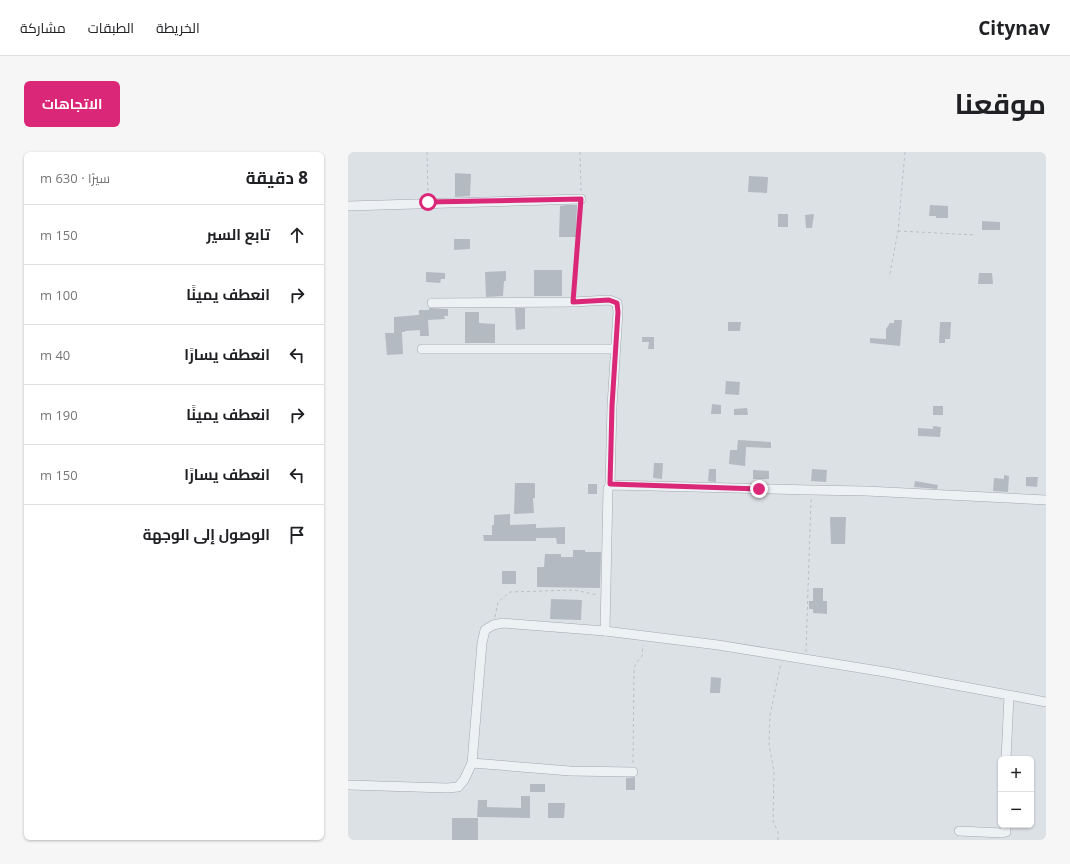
<!DOCTYPE html>
<html lang="ar">
<meta charset="utf-8">
<style>
:root{--surface:#fff;--page:#f6f6f6;--text:#202124;--muted:#757577;--line:#e0e0e0;--accent:#db2777}
body{margin:0;font-family:"Open Sans",Cairo,sans-serif;background:var(--page);color:var(--text);direction:rtl}
.controls{position:absolute;right:12px;bottom:12px;display:grid;overflow:hidden;border-radius:6px;box-shadow:0 1px 3px #0004}
.controls button{width:36px;height:36px;display:grid;place-items:center;padding:0;border:0;border-bottom:1px solid var(--line);background:var(--surface);color:var(--text);font:20px sans-serif}
.stop{position:absolute;width:12px;height:12px;margin:-9px;border:3px solid #db2777;border-radius:50%;background:#fff}
.stop.end{background:#db2777;border-color:#fff;box-shadow:0 1px 4px #0008}
.list{margin:0;padding:0;list-style:none}
h2{display:flex;justify-content:space-between;align-items:center;height:52px;margin:0;padding:0 16px;font-size:17px}
h2 small{font-size:13px;font-weight:400;color:var(--muted)}
.list li{display:grid;grid-template-columns:26px 1fr auto;gap:12px;align-items:center;box-sizing:border-box;height:60px;padding:0 16px;border-top:1px solid var(--line)}
.list b{display:block;font-size:15px;white-space:nowrap}
.list em{font-size:13px;font-style:normal;color:var(--muted)}
.icon{flex:none;width:22px;height:22px;fill:none;stroke:currentColor;stroke-width:2;stroke-linecap:round;stroke-linejoin:round}
.map{position:relative;flex:none;width:698px;height:688px;overflow:hidden;direction:ltr;border-radius:6px}
header{display:flex;align-items:center;gap:24px;box-sizing:border-box;height:56px;padding:0 20px;background:var(--surface);border-bottom:1px solid var(--line)}
header strong{font-size:19px}
nav{display:flex;gap:22px;margin-inline-start:auto;font-size:14px}
.intro{display:flex;align-items:center;justify-content:space-between;box-sizing:border-box;height:96px;padding:0 24px}
h1{margin:0;font-size:28px}
.button{padding:10px 18px;border-radius:6px;background:var(--accent);color:#fff;font-size:14px;font-weight:700}
main{display:flex;gap:24px;padding:0 24px}
aside{flex:1;background:var(--surface);border-radius:6px;box-shadow:0 1px 3px #0004}
.map>svg:first-child{display:block}
.building{fill:#b3bac2}
.lines{fill:none;stroke-linecap:round;stroke-linejoin:round}
.minor-casing{stroke:#a2a8b0;stroke-width:10}
.path{stroke:#babfc4;stroke-width:1;stroke-dasharray:3 3;stroke-linecap:butt}
.minor{stroke:#eef1f4;stroke-width:9}
.route{stroke:#db2777;stroke-width:5}
</style>
<header>
<strong>Citynav</strong>
<nav><a>الخريطة</a><a>الطبقات</a><a>مشاركة</a></nav>
</header>
<div class="intro"><h1>موقعنا</h1><a class="button">الاتجاهات</a></div>
<main>
<div class="map">
<svg width="698" height="688" viewBox="0 0 698 688">
<rect width="100%" height="100%" fill="#dce1e6"/>
<g class="building">
<path d="M107,21L123,22L122,44L107,45Z"/>
<path d="M401,24L420,25L419,41L400,40Z"/>
<path d="M218,53H229L228,85H211L212,54Z"/>
<path d="M582,53L600,54V66H588V64H581Z"/>
<rect x="430" y="62" width="10" height="13"/>
<path d="M466,62L464,76H458L457,63Z"/>
<path d="M634,69L652,70V78H634Z"/>
<path d="M106,87H122V97L106,98Z"/>
<rect x="186" y="118" width="28" height="26"/>
<path d="M158,119V129H156L155,144L138,145L137,120Z"/>
<path d="M78,120L97,121V127H93L92,131L78,130Z"/>
<path d="M631,121H644L645,132H630Z"/>
<path d="M81,156L100,157V164H96L97,167L80,168L81,184H72V178L57,179V180H54L55,202L39,203L37,181H46V165L71,163V158H81Z"/>
<path d="M167,156H177V177L168,178Z"/>
<path d="M117,160H131V171L147,172V191H117Z"/>
<path d="M546,168H554L552,194L522,191V186L538,187V177L542,171H546Z"/>
<path d="M380,170H393L392,179H380Z"/>
<path d="M592,170H603L602,187H597V191H591Z"/>
<path d="M294,185H306V197H300L301,190H294Z"/>
<path d="M378,229L392,230L391,243L377,242Z"/>
<path d="M364,252L373,253V262H363Z"/>
<rect x="585" y="254" width="10" height="9"/>
<path d="M399,256L400,263H386V257Z"/>
<path d="M585,274L593,275L592,285L570,284V276L585,277Z"/>
<path d="M390,288L423,290V296L398,295L397,314L381,312L382,298H389Z"/>
<path d="M306,311H315L314,327L305,326Z"/>
<path d="M361,317H368V330L360,329Z"/>
<path d="M464,317L479,318L478,330L463,329Z"/>
<path d="M405,318L421,319V327H405Z"/>
<path d="M656,323L661,324L660,340L645,339L646,326L656,327Z"/>
<path d="M678,325H690L689,335L678,334Z"/>
<path d="M567,329L590,333L589,337L566,335Z"/>
<path d="M167,331H187V346H185L186,361L166,362Z"/>
<rect x="240" y="332" width="9" height="10"/>
<path d="M162,362V373L188,372V376L217,375V392H209L208,386H188V389H136L135,383H144V373H146V363Z"/>
<path d="M482,365H498L497,392H483Z"/>
<path d="M225,398H237V400H253L252,436L189,435V415H196L197,402H213V405H225Z"/>
<rect x="154" y="419" width="14" height="13"/>
<path d="M465,436H475V449H479V462L465,461V457H461V449H465Z"/>
<path d="M203,447L234,448L233,468L202,467Z"/>
<path d="M363,525L373,526L372,541H362Z"/>
<path d="M287,625V638H278V626Z"/>
<rect x="182" y="632" width="15" height="8"/>
<path d="M173,644H182V666L129,665L130,648H139V655L173,656Z"/>
<path d="M200,651H217L216,666H200Z"/>
<rect x="104" y="666" width="26" height="22"/>
</g>
<g class="lines">
<defs>
<g id="minor">
<path d="M0,54L233,47"/>
<path d="M84,151L225,150L261,148L269,151L270,160L264,254L262,333"/>
<path d="M74,197H267"/>
<path d="M257,479L260,337L262,333L463,338L518,339L698,348"/>
<path d="M658,607L661,544"/>
<path d="M124,611L222,619L285,620"/>
<path d="M0,633L99,636L110,635L116,628L124,611L134,491L137,478L145,473L155,471L257,479L370,493L537,520L698,550"/>
<path d="M611,679L654,681L658,680V673"/>
</g>
</defs>
<use href="#minor" class="minor-casing"/>
<g class="path">
<path d="M79,0L80,43"/>
<path d="M232,0L233,39"/>
<path d="M550,79L628,83"/>
<path d="M542,122L550,79L557,0"/>
<path d="M226,141L232,55"/>
<path d="M147,465L150,450L162,440L227,438L249,443"/>
<path d="M458,500L463,347"/>
<path d="M285,611L286,516L289,510L294,504L295,493"/>
<path d="M430,688V680L425,669L426,620L421,592L422,563L433,511"/>
</g>
<use href="#minor" class="minor"/>
</g>
<g class="lines">
<path class="route" d="M80,50L233,47L225,150L261,148L269,151L270,160L264,254L262,332L411,337"/>
</g>
</svg>
<div class="controls">
<button>+</button>
<button>−</button>
</div>
<div class="stop" style="left:80px;top:50px"></div>
<div class="stop end" style="left:411px;top:337px"></div>
</div>
<aside>
<h2>8 دقيقة<small>سيرًا · 630 m</small></h2>
<ul class="list">
<li><svg class="icon" aria-label="ahead" viewBox="0 0 24 24"><path d="M12 20V5M6 11l6-6 6 6"/></svg><div><b>تابع السير</b></div><em>150 m</em></li>
<li><svg class="icon" aria-label="right" viewBox="0 0 24 24"><path d="M7 20v-9h11M14 6l5 5-5 5"/></svg><div><b>انعطف يمينًا</b></div><em>100 m</em></li>
<li><svg class="icon" aria-label="left" viewBox="0 0 24 24"><path d="M17 20v-9H6M10 6l-5 5 5 5"/></svg><div><b>انعطف يسارًا</b></div><em>40 m</em></li>
<li><svg class="icon" aria-label="right" viewBox="0 0 24 24"><path d="M7 20v-9h11M14 6l5 5-5 5"/></svg><div><b>انعطف يمينًا</b></div><em>190 m</em></li>
<li><svg class="icon" aria-label="left" viewBox="0 0 24 24"><path d="M17 20v-9H6M10 6l-5 5 5 5"/></svg><div><b>انعطف يسارًا</b></div><em>150 m</em></li>
<li><svg class="icon" aria-label="arrive" viewBox="0 0 24 24"><path d="M6 21V4h12l-3 4 3 4H6"/></svg><div><b>الوصول إلى الوجهة</b></div></li>
</ul>
</aside>
</main>
